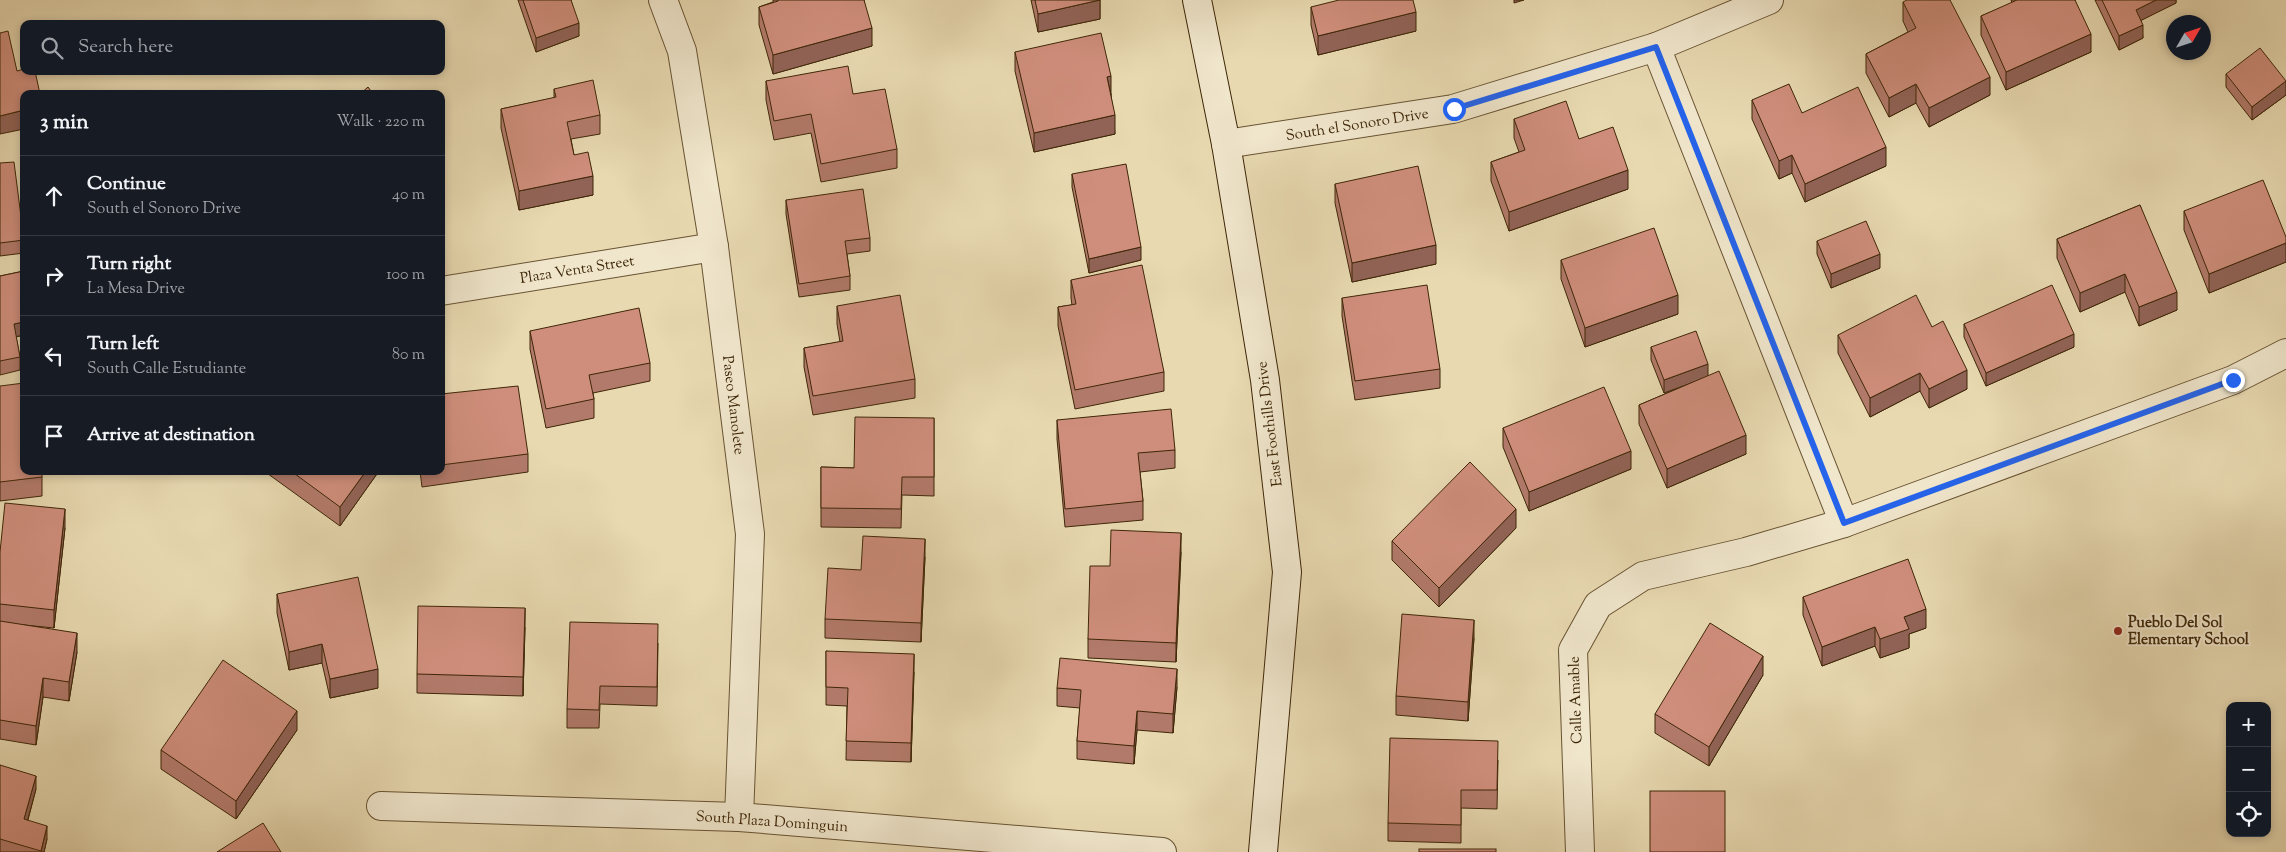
<!DOCTYPE html>
<meta charset="utf-8">
<style>
:root{--surface:#171b24;--page:#20242c;--text:#f1f3f6;--muted:#9ea1a6;--line:#363941}
body{margin:0;font-family:"Sorts Mill Goudy",serif;background:var(--page);color:var(--text)}
.controls{position:absolute;right:15px;bottom:15px;display:grid;overflow:hidden;border-radius:10px;box-shadow:0 2px 8px #0003}
.controls button{width:45px;height:45px;display:grid;place-items:center;padding:0;border:0;border-bottom:1px solid var(--line);background:var(--surface);color:var(--text);font:25px sans-serif}
.compass{position:absolute;left:2166px;top:15px;width:45px;height:45px;border-radius:50%;background:var(--surface);box-shadow:0 2px 8px #0003;rotate:51deg}
.stop{position:absolute;width:15px;height:15px;margin:-11px;border:4px solid #2563eb;border-radius:50%;background:#fff}
.stop.end{background:#2563eb;border-color:#fff;box-shadow:0 1px 5px #0008}
.list{margin:0;padding:0;list-style:none}
h2{display:flex;justify-content:space-between;align-items:center;height:65px;margin:0;padding:0 20px;font-size:21px}
h2 small{font-size:16px;font-weight:400;color:var(--muted)}
.list li{display:grid;grid-template-columns:32px 1fr auto;gap:15px;align-items:center;box-sizing:border-box;height:80px;padding:0 20px;border-top:1px solid var(--line)}
.list b{display:block;font-size:19px;white-space:nowrap}
.list p{margin:0;font-size:16px;white-space:nowrap;color:var(--muted)}
.list em{font-size:16px;font-style:normal;color:var(--muted)}
.icon{flex:none;width:28px;height:28px;fill:none;stroke:currentColor;stroke-width:2;stroke-linecap:round;stroke-linejoin:round}
.map{position:relative;flex:none;width:2286px;height:852px;overflow:hidden}
.search{position:absolute;background:var(--surface);box-shadow:0 2px 8px #0003;left:20px;top:20px;width:425px;height:55px;display:flex;align-items:center;gap:12px;box-sizing:border-box;padding:0 18px;border-radius:10px;color:var(--muted);font-size:19px}
.panel{position:absolute;background:var(--surface);box-shadow:0 2px 8px #0003;left:20px;top:90px;width:425px;height:385px;border-radius:10px}
.map>svg:first-child{display:block}
.lines{fill:none;stroke-linecap:round;stroke-linejoin:round}
.street-casing{stroke:#685332;stroke-width:30}
.secondary-casing{stroke:#3e2607;stroke-width:30}
.street{stroke:#f0e6cc;stroke-width:28}
.secondary{stroke:#f0e6cc;stroke-width:28}
.wall{fill:#b27a6b;stroke:#3e2607}
.shaded-wall{fill:#916357;stroke:#3e2607}
.building{fill:#cf8e7c;stroke:#3e2607}
.route{stroke:#2563eb;stroke-width:6}
.poi-dot{fill:#8f2418;stroke:#f0e6cc;stroke-width:2}
.labels{text-anchor:middle;stroke-width:4;stroke-linejoin:round;paint-order:stroke}
.street-label{font-size:15px;fill:#3e2607;stroke:#f0e6cc}
.poi-label{font-size:15px;font-weight:bold;fill:#3e2607;stroke:#f0e6cc;text-anchor:start}
</style>
<div class="map">
<svg width="2286" height="852" viewBox="0 0 2286 852">
<rect width="100%" height="100%" fill="#e8d9b1"/>
<filter id="stains"><feTurbulence type="fractalNoise" baseFrequency=".004" numOctaves="4"/><feColorMatrix values="0 0 0 0 .2 0 0 0 0 .09 0 0 0 0 .02 0 0 0 .5 -.17"/></filter>
<radialGradient id="worn" r=".72"><stop offset=".6" stop-color="#630" stop-opacity="0"/><stop offset="1" stop-color="#630" stop-opacity=".3"/></radialGradient>
<g class="lines">
<defs>
<g id="street">
<path d="M663,0L682,51L714,247L750,534L739,817"/>
<path d="M1656,47L1844,523"/>
<path d="M1226,144L1453,109L1656,47L1769,0"/>
<path d="M441,291L714,247"/>
<path d="M381,806L739,817L1162,852"/>
<path d="M1580,852L1573,650L1598,605L1643,576L1746,552L1844,523L2233,380L2286,353"/>
</g>
<path id="secondary" d="M1197,0L1226,144L1265,380L1287,572L1263,852"/>
</defs>
<use href="#street" class="street-casing"/>
<use href="#secondary" class="secondary-casing"/>
<use href="#street" class="street"/>
<use href="#secondary" class="secondary"/>
</g>
<g class="wall">
<path d="M518,0H571L579,36L536,52Z"/>
<path d="M773,0H864L872,46L773,74L759,25V7L773,2Z"/>
<path d="M1031,0H1100V19L1038,32Z"/>
<path d="M2011,0H2075L2091,52L2006,90L1981,35V16L2012,3Z"/>
<path d="M2095,0H2176V3L2141,20L2143,38L2119,50Z"/>
<path d="M1903,2L1990,95L1929,127L1916,103L1889,117L1866,73V54L1908,32L1903,21Z"/>
<path d="M1311,7L1416,31L1318,55L1311,25Z"/>
<path d="M1015,52L1111,94L1115,134L1034,152L1015,71Z"/>
<path d="M2226,74L2286,95L2252,120L2226,87Z"/>
<path d="M766,81L853,94L897,149V168L821,182L811,133L774,140L766,100Z"/>
<path d="M554,89L600,115V134L571,139L574,155L593,195L519,210L501,128V109L554,98Z"/>
<path d="M1752,100L1802,113L1886,166L1805,202L1792,173L1779,179L1752,119Z"/>
<path d="M1514,119L1579,139L1628,189L1509,231L1491,181V162L1519,152L1514,138Z"/>
<path d="M0,163L24,238V253L0,256Z"/>
<path d="M1072,174L1141,260L1089,273L1072,187Z"/>
<path d="M1335,184L1436,264L1352,282L1335,203Z"/>
<path d="M786,200L870,238V251L847,254L850,276V290L799,297L786,214Z"/>
<path d="M2140,205L2177,310L2139,326L2125,292L2080,312L2057,258V239Z"/>
<path d="M2184,211L2286,237V262L2209,293L2184,230Z"/>
<path d="M1817,241L1880,268L1831,288L1817,254Z"/>
<path d="M1561,260L1678,314L1585,347L1561,279Z"/>
<path d="M24,271V335L16,337L20,357V370L0,375V276Z"/>
<path d="M1071,280L1164,372V391L1075,409L1058,326V307L1072,305L1071,298Z"/>
<path d="M1342,298L1440,369V388L1355,400L1342,316Z"/>
<path d="M837,306L915,379V398L813,415L804,367V348L840,342L837,324Z"/>
<path d="M1964,324L2074,347L1986,386L1964,337Z"/>
<path d="M1932,327L1967,389L1929,408L1920,391L1870,417L1838,353V335Z"/>
<path d="M530,331L650,363V381L593,393L594,399V418L546,428L530,349Z"/>
<path d="M1651,347L1708,376L1746,454L1667,488L1639,424V405L1691,383L1664,393L1651,360Z"/>
<path d="M0,386L42,477V496L0,501Z"/>
<path d="M441,394L528,454V472L422,487L420,471H441Z"/>
<path d="M934,418V496L902,495L901,528L821,527V467L854,468Z"/>
<path d="M1057,420L1175,450V468L1140,472L1143,501V520L1065,527L1057,439Z"/>
<path d="M1503,428L1631,469L1529,511L1503,447Z"/>
<path d="M264,471H379L340,526Z"/>
<path d="M65,528L54,628L24,625L77,652L69,701L43,697L36,745L0,739V552Z"/>
<path d="M1516,528L1439,607L1392,560V541Z"/>
<path d="M1181,552L1176,662L1088,658V639L1110,566Z"/>
<path d="M925,557L921,642L825,638V619L861,570Z"/>
<path d="M277,594L378,688L330,698L322,663L289,670L277,613Z"/>
<path d="M1803,597L1926,628L1909,634V648L1880,658L1875,646L1822,666L1803,615Z"/>
<path d="M525,627L523,696L417,693V674Z"/>
<path d="M1474,638L1468,721L1396,715V696Z"/>
<path d="M658,643L657,706L600,704L599,728H567V709Z"/>
<path d="M826,651L914,672L911,762L846,760L847,706L826,705Z"/>
<path d="M1763,675L1709,766L1655,733V714Z"/>
<path d="M1177,687L1173,733L1137,730L1134,764L1077,759V741L1080,708L1057,706V688Z"/>
<path d="M297,730L236,819L161,769V750Z"/>
<path d="M1498,760L1497,809L1461,808V843L1388,841V823Z"/>
<path d="M0,765L36,789L28,820L47,839L44,852H0Z"/>
</g>
<g class="shaded-wall">
<path d="M1100,0V19L1038,32V14Z"/>
<path d="M1514,0H1524L1514,3Z"/>
<path d="M2156,0H2176V3L2136,23V10Z"/>
<path d="M1416,12V31L1318,55V36Z"/>
<path d="M579,23V36L536,52V38Z"/>
<path d="M2143,25V38L2119,50V36Z"/>
<path d="M872,28V46L773,74V55Z"/>
<path d="M2091,34V52L2006,90V72Z"/>
<path d="M1111,76V95L1107,77Z"/>
<path d="M1990,77V95L1929,127V108Z"/>
<path d="M2286,81V95L2252,120V107Z"/>
<path d="M1916,84V103L1889,117V98Z"/>
<path d="M24,110V129L0,134V116Z"/>
<path d="M1115,115V134L1034,152V133Z"/>
<path d="M1886,147V166L1805,202V184Z"/>
<path d="M1792,155V173L1779,179V161Z"/>
<path d="M1628,170V189L1509,231V212Z"/>
<path d="M593,176V195L519,210V191Z"/>
<path d="M2286,243V262L2209,293V274Z"/>
<path d="M1436,245V264L1352,282V263Z"/>
<path d="M1141,247V260L1089,273V259Z"/>
<path d="M1880,254V268L1831,288V274Z"/>
<path d="M2125,274V292L2080,312V293Z"/>
<path d="M2177,292V310L2139,326V307Z"/>
<path d="M1678,295V314L1585,347V328Z"/>
<path d="M24,322V335L14,337V324Z"/>
<path d="M2074,334V347L1986,386V373Z"/>
<path d="M1708,364V377L1664,393V380Z"/>
<path d="M1967,370V389L1929,408V389Z"/>
<path d="M1920,373V391L1870,417V398Z"/>
<path d="M1746,435V454L1667,488V469Z"/>
<path d="M1631,451V469L1529,511V492Z"/>
<path d="M366,471H379L340,526V507Z"/>
<path d="M65,509V528L54,628V610Z"/>
<path d="M1516,509V528L1439,607V588Z"/>
<path d="M1181,533V552L1176,662V643Z"/>
<path d="M925,539V557L921,642V623Z"/>
<path d="M525,608V627L523,696V677Z"/>
<path d="M1926,609V628L1909,634V648L1880,658V639L1904,617Z"/>
<path d="M1474,620V638L1468,721V702Z"/>
<path d="M1875,627V646L1822,666V647Z"/>
<path d="M77,633V652L69,701V682Z"/>
<path d="M322,644V663L289,670V652Z"/>
<path d="M914,654V672L911,762V743Z"/>
<path d="M1763,656V675L1709,766V747Z"/>
<path d="M378,669V688L330,698V679Z"/>
<path d="M1177,669V687L1173,733V714Z"/>
<path d="M43,678V697L36,745V726Z"/>
<path d="M297,711V730L236,819V801Z"/>
<path d="M1137,711V730L1134,764V746Z"/>
<path d="M36,776V789L24,833V819Z"/>
<path d="M47,826V839L44,852H41Z"/>
</g>
<g class="building">
<path d="M523,0H571L579,23L536,38Z"/>
<path d="M778,0H864L872,28L773,55L759,7L778,1Z"/>
<path d="M1035,0H1100L1038,14Z"/>
<path d="M1339,0H1413L1416,12L1318,36L1311,7Z"/>
<path d="M1907,0H1950L1990,77L1929,108L1916,84L1889,98L1866,54L1916,28L1903,2Z"/>
<path d="M2017,0H2075L2091,34L2006,72L1981,16Z"/>
<path d="M2102,0H2156L2136,10L2143,25L2119,36Z"/>
<path d="M8,31L17,71L24,69V71H35L40,94H24V110L0,116V33Z"/>
<path d="M1101,33L1111,76L1107,77L1115,115L1034,133L1015,52Z"/>
<path d="M2260,48L2286,81L2252,107L2226,74Z"/>
<path d="M848,66L853,94L885,89L897,149L821,164L811,114L774,121L766,81Z"/>
<path d="M593,80L600,115L567,122L574,155L588,152L593,176L519,191L501,109L556,97L554,89Z"/>
<path d="M1789,84L1802,113L1858,87L1886,147L1805,184L1792,155L1779,161L1752,100Z"/>
<path d="M368,87L373,94H360Z"/>
<path d="M1566,101L1579,139L1613,127L1628,170L1509,212L1491,162L1525,150L1514,119Z"/>
<path d="M14,162L24,240L0,243V163Z"/>
<path d="M1126,164L1141,247L1089,259L1072,174Z"/>
<path d="M1418,166L1436,245L1352,263L1335,184Z"/>
<path d="M2263,180L2286,237V243L2209,274L2184,211Z"/>
<path d="M863,189L870,238L845,241L850,276L799,284L786,200Z"/>
<path d="M2140,205L2177,292L2139,307L2125,274L2080,293L2057,239Z"/>
<path d="M1866,221L1880,254L1831,274L1817,241Z"/>
<path d="M1654,228L1678,295L1585,328L1561,260Z"/>
<path d="M1142,265L1164,372L1075,390L1058,307L1076,304L1071,280Z"/>
<path d="M24,271V322L14,324L20,357L0,361V276Z"/>
<path d="M1427,285L1440,369L1355,381L1342,298Z"/>
<path d="M2052,285L2074,334L1986,373L1964,324Z"/>
<path d="M900,295L915,379L813,396L804,348L843,341L837,306Z"/>
<path d="M1916,295L1932,327L1943,321L1967,370L1929,389L1920,373L1870,398L1838,335Z"/>
<path d="M639,308L650,363L589,375L594,399L546,409L530,331Z"/>
<path d="M1696,331L1708,364L1664,380L1651,347Z"/>
<path d="M1719,371L1746,435L1667,469L1639,405Z"/>
<path d="M24,383V471H42V477L0,482V386Z"/>
<path d="M518,386L528,454L441,465V394Z"/>
<path d="M1604,387L1631,451L1529,492L1503,428Z"/>
<path d="M1171,409L1175,450L1138,453L1143,501L1065,509L1057,420Z"/>
<path d="M855,417L934,418V477H902L901,509L821,508V467L854,468Z"/>
<path d="M1470,462L1516,509L1439,588L1392,541Z"/>
<path d="M291,471H366L340,507Z"/>
<path d="M5,503L65,509L54,610L0,604V552Z"/>
<path d="M1111,530L1181,533L1176,643L1088,639L1090,566H1110Z"/>
<path d="M863,536L925,539L921,623L825,619L828,568L861,570Z"/>
<path d="M1908,559L1926,609L1904,617L1909,629L1880,639L1875,627L1822,647L1803,597Z"/>
<path d="M358,577L378,669L330,679L322,644L289,652L277,594Z"/>
<path d="M418,606L525,608L523,677L417,674Z"/>
<path d="M1402,614L1474,620L1468,702L1396,696Z"/>
<path d="M0,621L77,633L69,682L43,678L36,726L0,720Z"/>
<path d="M570,622L658,624L657,687L600,686L599,710L567,709Z"/>
<path d="M1710,623L1763,656L1709,747L1655,714Z"/>
<path d="M826,651L914,654L911,743L846,741L848,688L826,687Z"/>
<path d="M1060,658L1177,669L1173,714L1137,711L1134,746L1077,741L1081,690L1057,688Z"/>
<path d="M223,660L297,711L236,801L161,750Z"/>
<path d="M1390,738L1498,741L1497,790H1461V825L1388,823Z"/>
<path d="M0,765L36,776L24,819L47,826L41,851L0,839Z"/>
<rect x="1650" y="791" width="75" height="61"/>
<path d="M263,823L281,852H217Z"/>
<rect x="1419" y="849" width="77" height="3"/>
</g>
<g class="lines">
<path class="route" d="M1454,109L1656,47L1844,523L2233,380"/>
</g>
<circle class="poi-dot" cx="2118" cy="631" r="5"/>
<g class="labels">
<g class="street-label">
<text transform="translate(1357 124) rotate(-9)" y="5">South el Sonoro Drive</text>
<text transform="translate(577 269) rotate(-9)" y="5">Plaza Venta Street</text>
<text transform="translate(734 405) rotate(83)" y="5">Paseo Manolete</text>
<text transform="translate(1269 424) rotate(-97)" y="5">East Foothills Drive</text>
<text transform="translate(1575 700) rotate(-92)" y="5">Calle Amable</text>
<text transform="translate(772 821) rotate(4)" y="5">South Plaza Dominguin</text>
</g>
<g class="poi-label">
<text x="2128" y="627">Pueblo Del Sol<tspan x="2128" dy="17">Elementary School</tspan></text>
</g>
</g>
<rect width="100%" height="100%" filter="url(#stains)"/>
<rect width="100%" height="100%" fill="url(#worn)"/>
</svg>
<div class="controls">
<button>+</button>
<button>−</button>
<button><svg class="icon" aria-label="locate" viewBox="0 0 24 24"><circle cx="12" cy="12" r="6"/><path d="M12 2v4M12 18v4M2 12h4M18 12h4"/></svg></button>
</div>
<svg class="compass" viewBox="-18 -18 36 36"><path d="M0-13l5 13h-10z" fill="#e53935"/><path d="M0 13l5-13h-10z" fill="#9ea1a6"/></svg>
<div class="stop" style="left:1454px;top:109px"></div>
<div class="stop end" style="left:2233px;top:380px"></div>
<div class="search"><svg class="icon" aria-label="search" viewBox="0 0 24 24"><circle cx="10" cy="10" r="6"/><path d="M15 15l6 6"/></svg>Search here</div>
<section class="panel">
<h2>3 min<small>Walk · 220 m</small></h2>
<ul class="list">
<li><svg class="icon" aria-label="ahead" viewBox="0 0 24 24"><path d="M12 20V5M6 11l6-6 6 6"/></svg><div><b>Continue</b><p>South el Sonoro Drive</p></div><em>40 m</em></li>
<li><svg class="icon" aria-label="right" viewBox="0 0 24 24"><path d="M7 20v-9h11M14 6l5 5-5 5"/></svg><div><b>Turn right</b><p>La Mesa Drive</p></div><em>100 m</em></li>
<li><svg class="icon" aria-label="left" viewBox="0 0 24 24"><path d="M17 20v-9H6M10 6l-5 5 5 5"/></svg><div><b>Turn left</b><p>South Calle Estudiante</p></div><em>80 m</em></li>
<li><svg class="icon" aria-label="arrive" viewBox="0 0 24 24"><path d="M6 21V4h12l-3 4 3 4H6"/></svg><div><b>Arrive at destination</b></div></li>
</ul>
</section>
</div>
